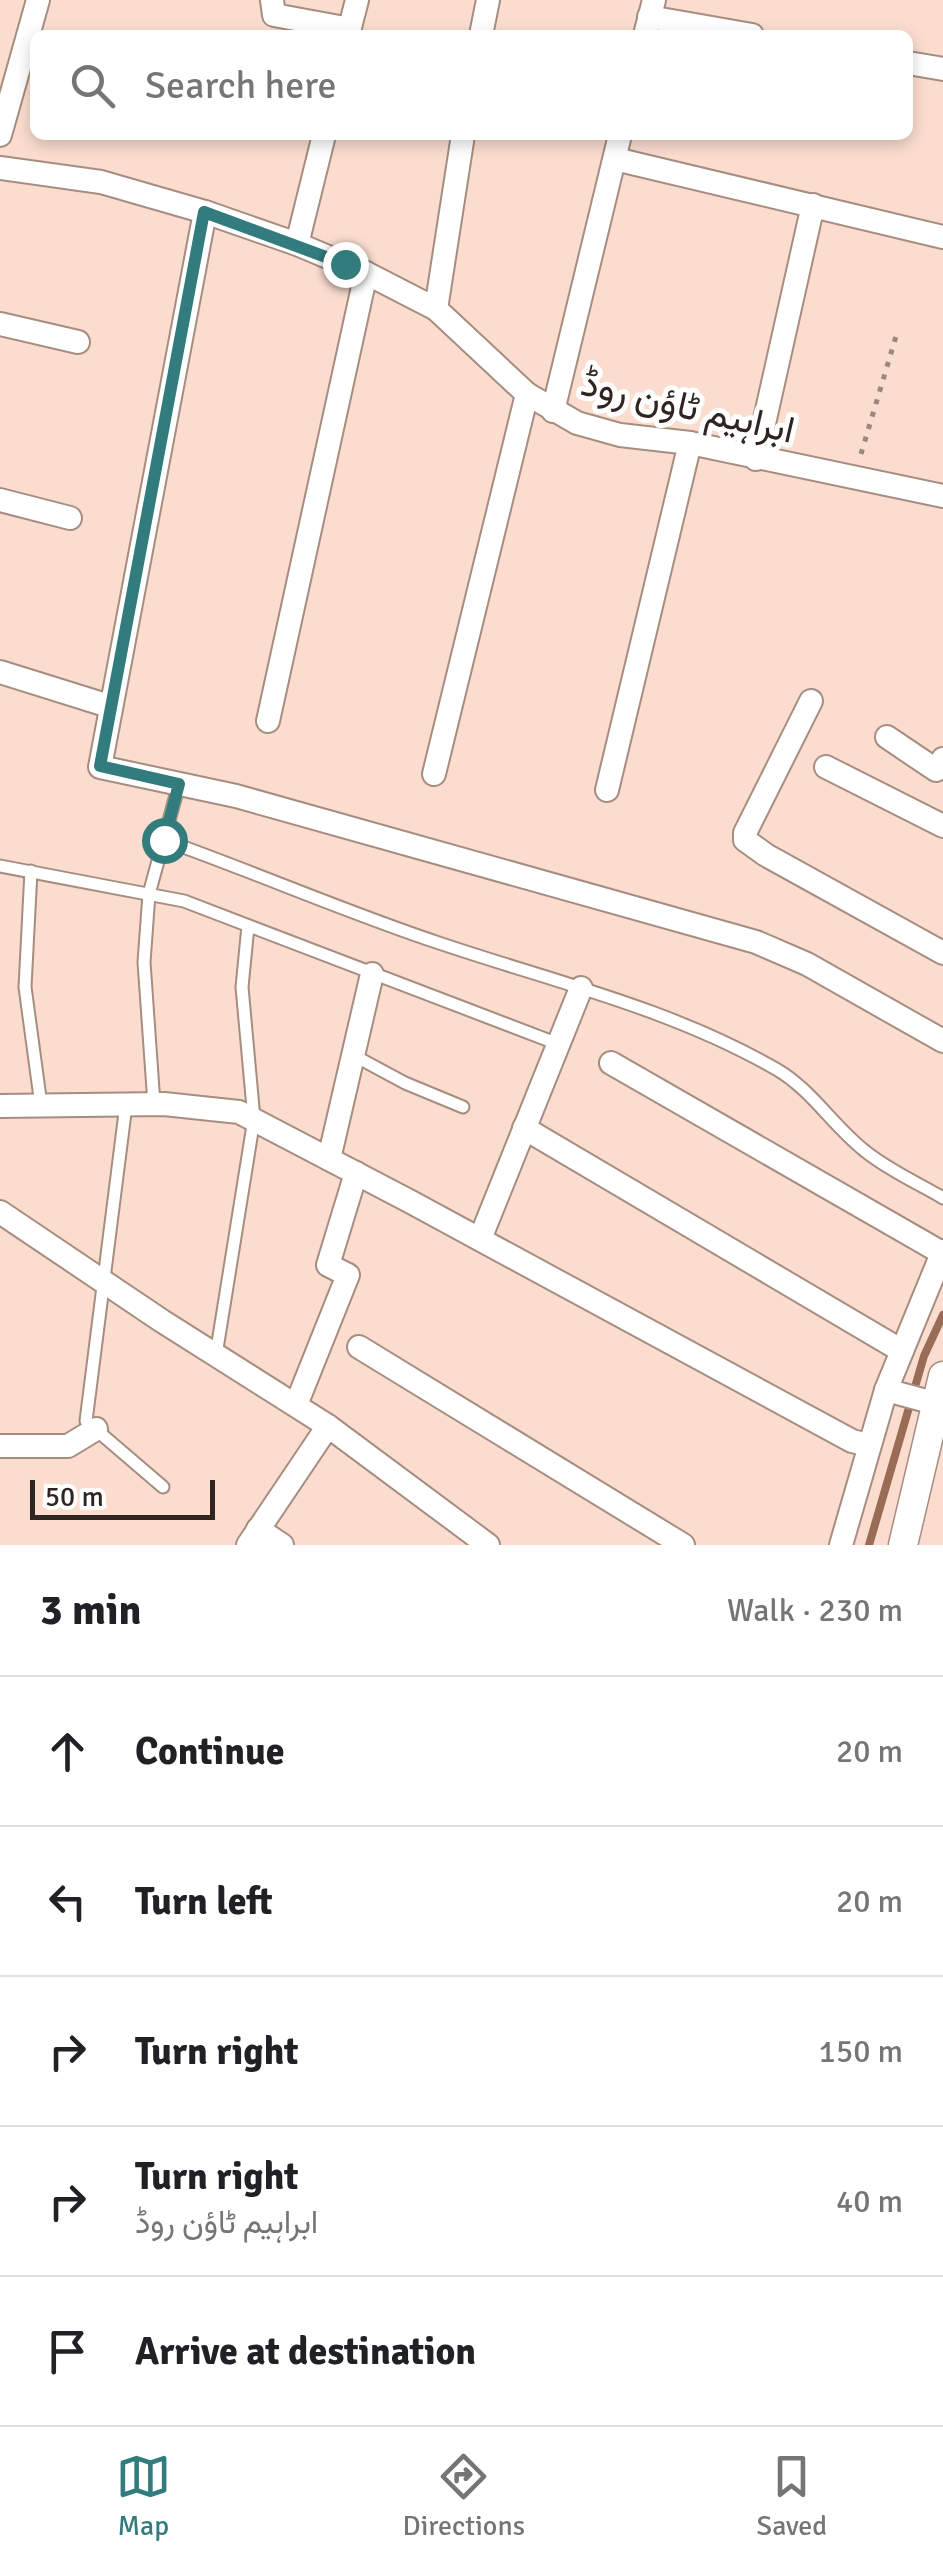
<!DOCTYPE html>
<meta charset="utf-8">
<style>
:root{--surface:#fff;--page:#f2f2f2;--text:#202124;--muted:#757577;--line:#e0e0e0;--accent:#327c7d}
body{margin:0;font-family:Signika,Vazirmatn,sans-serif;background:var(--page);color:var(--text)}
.scale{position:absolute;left:30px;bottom:25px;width:185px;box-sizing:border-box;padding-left:10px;border:5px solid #2f241f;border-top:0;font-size:28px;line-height:35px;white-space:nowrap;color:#2f241f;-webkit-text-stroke:8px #fff;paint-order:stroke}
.stop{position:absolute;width:30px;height:30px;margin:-22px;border:8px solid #327c7d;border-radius:50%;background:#fff}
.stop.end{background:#327c7d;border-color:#fff;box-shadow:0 2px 10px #0008}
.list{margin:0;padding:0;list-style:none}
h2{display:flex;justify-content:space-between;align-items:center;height:130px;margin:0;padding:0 40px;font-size:42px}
h2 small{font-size:32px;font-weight:400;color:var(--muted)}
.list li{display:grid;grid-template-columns:65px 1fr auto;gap:30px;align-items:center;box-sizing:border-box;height:150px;padding:0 40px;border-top:2px solid var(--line)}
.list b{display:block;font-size:38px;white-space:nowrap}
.list p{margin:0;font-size:32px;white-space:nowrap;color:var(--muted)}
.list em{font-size:32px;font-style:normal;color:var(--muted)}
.icon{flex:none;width:55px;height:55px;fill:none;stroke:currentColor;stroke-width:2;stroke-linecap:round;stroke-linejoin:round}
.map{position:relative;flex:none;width:943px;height:1545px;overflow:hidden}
.search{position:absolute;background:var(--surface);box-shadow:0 5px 15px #0003;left:30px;right:30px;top:30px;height:110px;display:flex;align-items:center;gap:25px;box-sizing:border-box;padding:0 35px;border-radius:15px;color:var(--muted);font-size:38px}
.sheet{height:880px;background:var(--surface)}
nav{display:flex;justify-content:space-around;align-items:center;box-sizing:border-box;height:140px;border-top:2px solid var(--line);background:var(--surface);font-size:28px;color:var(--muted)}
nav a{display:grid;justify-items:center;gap:5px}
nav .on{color:var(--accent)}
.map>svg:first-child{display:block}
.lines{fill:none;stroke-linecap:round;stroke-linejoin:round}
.stream{stroke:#9a6c56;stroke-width:8}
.service-casing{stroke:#a78c80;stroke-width:15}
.minor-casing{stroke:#a78c80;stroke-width:26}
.tertiary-casing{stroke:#a78c80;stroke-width:31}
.path{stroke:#9b877d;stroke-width:5;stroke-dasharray:5 8;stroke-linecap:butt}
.service{stroke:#fff;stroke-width:11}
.minor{stroke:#fff;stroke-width:22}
.tertiary{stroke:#fff;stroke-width:28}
.route{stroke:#327c7d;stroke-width:12}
.labels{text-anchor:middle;stroke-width:10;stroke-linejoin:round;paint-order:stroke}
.street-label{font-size:38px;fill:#2f241f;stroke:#fff}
</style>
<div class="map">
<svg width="943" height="1545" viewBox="0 0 943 1545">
<rect width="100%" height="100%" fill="#faddcf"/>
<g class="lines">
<path class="stream" d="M869,1545L924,1356L943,1315"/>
<defs>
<g id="service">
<path d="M164,840C257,873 348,913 442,944C555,982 672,1009 776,1069C811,1089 833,1126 865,1151C888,1170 918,1183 943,1198"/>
<path d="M0,866L184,901L558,1044"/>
<path d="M31,871L25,987L41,1105"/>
<path d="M353,1055L405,1083L463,1107"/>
<path d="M154,1104L144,962L149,894L179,784"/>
<path d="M126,1105L86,1421L163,1487"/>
<path d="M216,1355L254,1119L242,987L248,926"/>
</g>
<g id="minor">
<path d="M272,0L274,15L350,29"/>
<path d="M649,17L752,35"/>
<path d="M348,35L357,0"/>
<path d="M481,35L488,0"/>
<path d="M645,35L654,0"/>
<path d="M908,63L943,69"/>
<path d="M0,135L38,0"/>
<path d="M615,159L943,237"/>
<path d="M0,168L101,182L205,212L297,244L366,273L436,309L527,394L577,423L620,435L690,443L943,496"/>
<path d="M205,212L100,767L236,796L756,942L807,964L943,1041"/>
<path d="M297,244L324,135"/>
<path d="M436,309L463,135"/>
<path d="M0,324L78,342"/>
<path d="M553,411L620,135"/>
<path d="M756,459L813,205"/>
<path d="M0,500L70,518"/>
<path d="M0,672L109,706"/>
<path d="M811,701L745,833V840L766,855L943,953"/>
<path d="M268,721L366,273"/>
<path d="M887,737L936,770L943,759"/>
<path d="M826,767L943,826"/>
<path d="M434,774L527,394"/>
<path d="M607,790L690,443"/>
<path d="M611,1063L942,1253"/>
<path d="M0,1106L164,1104L239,1112L411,1202L852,1441L868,1445"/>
<path d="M524,1128L902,1351"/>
<path d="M329,1159L372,974"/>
<path d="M0,1212L162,1321L328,1426L488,1545"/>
<path d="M480,1239L581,988"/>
<path d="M359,1347L683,1545"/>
<path d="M886,1390L934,1403"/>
<path d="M296,1405L348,1275L328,1265L356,1173"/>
<path d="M0,1446H68L96,1429"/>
<path d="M258,1529L282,1545"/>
<path d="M248,1545L328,1426"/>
<path d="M841,1545L886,1390L943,1251"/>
</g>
<path id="tertiary" d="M903,1545L943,1376"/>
</defs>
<use href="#service" class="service-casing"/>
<use href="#minor" class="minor-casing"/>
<use href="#tertiary" class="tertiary-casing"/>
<path class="path" d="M861,454L897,333"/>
<use href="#service" class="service"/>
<use href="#minor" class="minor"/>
<use href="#tertiary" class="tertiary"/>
</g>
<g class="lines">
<path class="route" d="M164,840L179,784L100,766L204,212L345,264"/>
</g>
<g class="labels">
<g class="street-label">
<text transform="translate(688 406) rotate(13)" y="13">ابراہیم ٹاؤن روڈ</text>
</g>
</g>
</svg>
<div class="scale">50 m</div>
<div class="stop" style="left:164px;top:840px"></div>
<div class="stop end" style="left:345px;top:264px"></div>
<div class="search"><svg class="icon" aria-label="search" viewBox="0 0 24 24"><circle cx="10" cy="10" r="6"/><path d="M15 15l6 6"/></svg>Search here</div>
</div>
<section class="sheet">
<h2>3 min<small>Walk · 230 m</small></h2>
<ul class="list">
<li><svg class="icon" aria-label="ahead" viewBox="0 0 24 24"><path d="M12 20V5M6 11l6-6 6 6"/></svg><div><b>Continue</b></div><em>20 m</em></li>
<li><svg class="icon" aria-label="left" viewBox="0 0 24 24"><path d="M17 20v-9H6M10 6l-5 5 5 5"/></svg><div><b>Turn left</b></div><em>20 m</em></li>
<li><svg class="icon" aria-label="right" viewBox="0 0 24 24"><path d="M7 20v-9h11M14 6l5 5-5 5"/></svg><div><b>Turn right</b></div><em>150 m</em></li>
<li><svg class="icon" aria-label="right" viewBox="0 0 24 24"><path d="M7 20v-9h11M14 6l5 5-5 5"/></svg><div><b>Turn right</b><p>ابراہیم ٹاؤن روڈ</p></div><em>40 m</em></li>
<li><svg class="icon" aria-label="arrive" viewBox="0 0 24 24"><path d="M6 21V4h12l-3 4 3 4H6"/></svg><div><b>Arrive at destination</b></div></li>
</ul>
</section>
<nav>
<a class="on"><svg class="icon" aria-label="map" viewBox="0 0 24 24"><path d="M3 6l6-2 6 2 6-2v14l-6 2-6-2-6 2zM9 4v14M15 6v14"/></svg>Map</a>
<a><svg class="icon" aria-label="directions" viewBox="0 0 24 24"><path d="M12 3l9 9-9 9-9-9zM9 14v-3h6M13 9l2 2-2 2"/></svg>Directions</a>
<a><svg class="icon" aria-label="saved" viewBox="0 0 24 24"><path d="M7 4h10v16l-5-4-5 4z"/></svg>Saved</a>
</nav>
